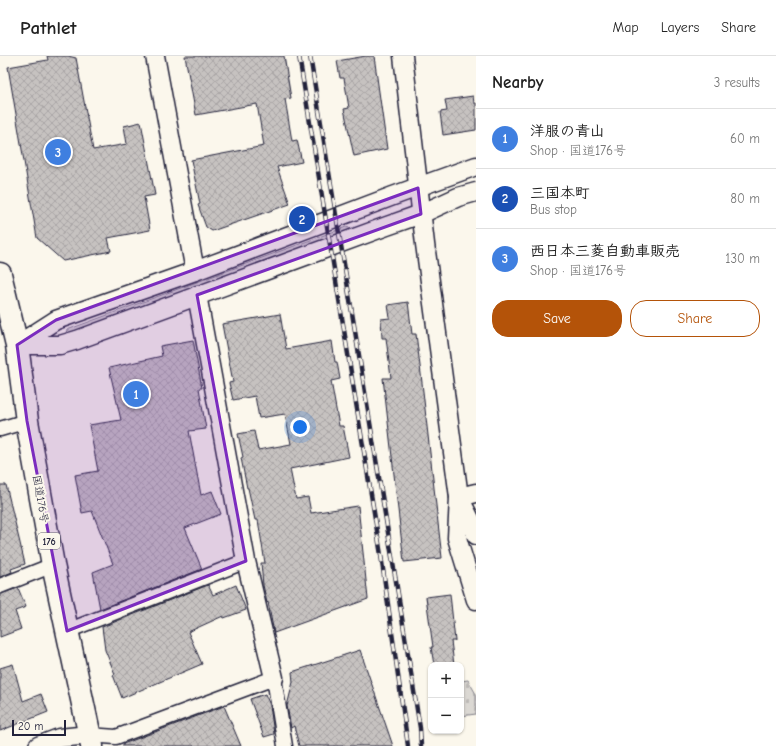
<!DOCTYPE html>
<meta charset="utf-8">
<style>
:root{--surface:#fff;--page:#f6f6f6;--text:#222;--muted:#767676;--line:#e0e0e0;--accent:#b45309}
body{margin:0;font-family:"Comic Neue","Klee One",sans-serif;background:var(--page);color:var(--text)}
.controls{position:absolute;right:12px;bottom:12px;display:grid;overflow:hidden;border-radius:8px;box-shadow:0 1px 3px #0004}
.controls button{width:36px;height:36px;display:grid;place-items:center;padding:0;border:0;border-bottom:1px solid var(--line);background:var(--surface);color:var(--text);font:20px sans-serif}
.scale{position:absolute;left:12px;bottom:10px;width:54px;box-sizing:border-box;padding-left:4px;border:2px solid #22223b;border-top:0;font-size:11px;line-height:14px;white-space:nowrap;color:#22223b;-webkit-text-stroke:3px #fbf7ec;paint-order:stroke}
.you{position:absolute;left:300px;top:371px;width:14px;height:14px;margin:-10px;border:3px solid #fff;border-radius:50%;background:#1a73e8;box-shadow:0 0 0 6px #1a73e833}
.badge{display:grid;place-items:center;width:26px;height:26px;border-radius:50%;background:var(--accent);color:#fff;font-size:13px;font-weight:700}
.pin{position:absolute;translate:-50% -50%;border:2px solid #fff;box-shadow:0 1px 4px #0006}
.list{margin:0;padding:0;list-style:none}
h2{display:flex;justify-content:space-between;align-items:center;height:52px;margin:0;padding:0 16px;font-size:17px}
h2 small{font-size:13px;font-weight:400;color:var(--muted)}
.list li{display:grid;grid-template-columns:26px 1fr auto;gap:12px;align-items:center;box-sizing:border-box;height:60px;padding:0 16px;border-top:1px solid var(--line)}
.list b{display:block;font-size:15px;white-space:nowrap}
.list p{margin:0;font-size:13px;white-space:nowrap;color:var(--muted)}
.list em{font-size:13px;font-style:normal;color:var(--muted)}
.actions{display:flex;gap:8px;padding:12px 16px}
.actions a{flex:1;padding:9px 0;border:1px solid var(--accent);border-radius:16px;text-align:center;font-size:14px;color:var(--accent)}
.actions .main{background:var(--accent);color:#fff}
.map{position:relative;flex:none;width:476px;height:690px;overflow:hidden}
header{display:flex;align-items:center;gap:24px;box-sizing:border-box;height:56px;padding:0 20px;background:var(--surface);border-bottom:1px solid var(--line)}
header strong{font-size:19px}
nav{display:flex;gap:22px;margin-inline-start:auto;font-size:14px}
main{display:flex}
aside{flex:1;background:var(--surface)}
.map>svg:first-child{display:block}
.grass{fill:#dbd8d3;stroke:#7e7d87}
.cemetery{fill:url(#cemetery-stones);stroke:#7e7d87}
.building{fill:url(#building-cross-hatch);stroke:#22223b}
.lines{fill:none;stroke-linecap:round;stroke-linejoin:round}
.minor-casing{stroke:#22223b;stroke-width:17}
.tertiary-casing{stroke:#22223b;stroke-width:21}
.trunk-casing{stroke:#22223b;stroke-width:25}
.minor{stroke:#fbf7ec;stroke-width:14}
.tertiary{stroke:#fbf7ec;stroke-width:18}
.trunk{stroke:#fbf7ec;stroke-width:22}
.rail-casing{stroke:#22223b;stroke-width:4.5}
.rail{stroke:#fbf7ec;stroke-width:3;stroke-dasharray:9;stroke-linecap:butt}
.marked{fill:#7b2cbf;fill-opacity:0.2;stroke:#7b2cbf;stroke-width:3;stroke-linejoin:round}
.labels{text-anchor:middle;stroke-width:4;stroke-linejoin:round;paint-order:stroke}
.shield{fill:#fbf7ec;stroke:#636270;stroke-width:1}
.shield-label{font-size:10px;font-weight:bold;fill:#22223b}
.street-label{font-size:11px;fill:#22223b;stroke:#fbf7ec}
</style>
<header>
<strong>Pathlet</strong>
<nav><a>Map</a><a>Layers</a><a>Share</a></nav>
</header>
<main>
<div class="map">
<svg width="476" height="690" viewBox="0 0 476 690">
<defs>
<pattern id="cemetery-stones" width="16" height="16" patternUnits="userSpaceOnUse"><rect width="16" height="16" fill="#dbd8d3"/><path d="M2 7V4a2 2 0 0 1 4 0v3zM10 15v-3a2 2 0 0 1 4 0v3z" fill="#bcb9b6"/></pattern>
<pattern id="building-cross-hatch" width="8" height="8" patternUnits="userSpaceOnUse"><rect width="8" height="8" fill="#c6c2c0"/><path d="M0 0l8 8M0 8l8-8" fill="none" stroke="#aaa6a6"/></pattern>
</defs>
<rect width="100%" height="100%" fill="#fbf7ec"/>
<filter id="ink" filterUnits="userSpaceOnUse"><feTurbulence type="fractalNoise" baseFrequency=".025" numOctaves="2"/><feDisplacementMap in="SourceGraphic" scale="8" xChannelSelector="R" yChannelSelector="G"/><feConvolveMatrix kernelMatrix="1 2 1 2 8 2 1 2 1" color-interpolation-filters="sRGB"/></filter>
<g filter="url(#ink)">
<path class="grass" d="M346,171L353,173L67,278L66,277L67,274Z"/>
<path class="cemetery" d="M468,624L476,638V658L461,660V625Z"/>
<g class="building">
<path d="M47,0H68L76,2L93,94L127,88L124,70L141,66L155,139L144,141L150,174L108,182L111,195L63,205L37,182L8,11L48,4Z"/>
<path d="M185,0H284L291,42L285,43L292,85L297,84L302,106L277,111L290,148L212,175L206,171L198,149L200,148L191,104L264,90L257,48L196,59Z"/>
<path d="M366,0H374L387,93L354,100L344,53L349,52L344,22H340L337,5Z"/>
<path d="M473,40L474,47H476V74L443,79L440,56L447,55L445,44Z"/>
<path d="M408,246L412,278H416L421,318L442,502L404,506L383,322H391L386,282H382L381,263L390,262L388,249Z"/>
<path d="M280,258L286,293L332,285L335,306H337L340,323L331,325L339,370H343L349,401L290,413L296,443L308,441L311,457L358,450L368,543L274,577L268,546L267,547L263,529L261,507H265L258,464H255L248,432H247L241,402L243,401L238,378L254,375L258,394L291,388L285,358L259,362L255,340L233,344L229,327L233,326L222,268Z"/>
<path d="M193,284L202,332H199L206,373L189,375L201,439L212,435L221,458L185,472L202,513L100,553L93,516L113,508L92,455L82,457L75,419L98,415L89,369L121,364L109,312L162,300L160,290Z"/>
<path d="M0,429H6L25,508L11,513L12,516L0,521Z"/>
<path d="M208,529L213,539L236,529L246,554L224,562L223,560L188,576L202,608L122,642L113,619L115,618L105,594L102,571Z"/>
<path d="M18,532L26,551L15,555L21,573L0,581V538Z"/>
<path d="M450,538L455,585H451L454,609H434L431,591H433L426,541Z"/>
<path d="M360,594L393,690H299L294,670L291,672L287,650L293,626L292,616Z"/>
<path d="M13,608L23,645L41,638L48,656L0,675V612Z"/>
<path d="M265,638L270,649L274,678L264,681L250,643Z"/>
<path d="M224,650L241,690H123V688Z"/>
</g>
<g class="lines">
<defs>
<g id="minor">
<path d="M0,373L27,365"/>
<path d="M0,530L53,509"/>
<path d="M67,575L246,505"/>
<path d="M89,679L116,681L274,622L285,690"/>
</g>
<g id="tertiary">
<path d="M155,0L195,215"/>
<path d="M403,0L425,188L459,441L457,482L476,544"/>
<path d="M197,239L246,505L274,622"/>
<path d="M17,289L56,264L195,215L393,140L476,110"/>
<path d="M17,289H60L77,284L387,170L421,158L458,141L476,136"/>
<path d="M459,441L476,437"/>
<path d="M460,443L472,467L476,479"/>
<path d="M38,690L59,682L89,679"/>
</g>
<path id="trunk" d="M0,218L17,289L27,365L53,509L92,690"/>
</defs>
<use href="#minor" class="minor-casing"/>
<use href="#tertiary" class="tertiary-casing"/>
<use href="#trunk" class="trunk-casing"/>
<use href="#minor" class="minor"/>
<use href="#tertiary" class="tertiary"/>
<use href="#trunk" class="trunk"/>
<defs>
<g id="rail">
<path d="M299,0L381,499L408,690"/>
<path d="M310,0L420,672L421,690"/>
</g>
</defs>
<use href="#rail" class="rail-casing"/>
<use href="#rail" class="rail"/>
</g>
</g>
<path class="marked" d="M418,132L421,158L197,239L246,505L67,575L27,365L17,289L56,264Z"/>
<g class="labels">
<rect class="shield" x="38" y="477" width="22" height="16" rx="3"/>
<g class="shield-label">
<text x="49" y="489">176</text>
</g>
<g class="street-label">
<text transform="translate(41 443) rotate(80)" y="4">国道176号</text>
</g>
</g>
</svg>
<div class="controls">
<button>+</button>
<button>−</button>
</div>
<div class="scale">20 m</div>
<div class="you"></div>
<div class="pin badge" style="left:136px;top:338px;background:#3f7fe0">1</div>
<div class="pin badge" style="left:302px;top:163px;background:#1a4fb4">2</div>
<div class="pin badge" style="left:58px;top:96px;background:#3f7fe0">3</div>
</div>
<aside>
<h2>Nearby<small>3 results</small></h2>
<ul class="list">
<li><span class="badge" style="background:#3f7fe0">1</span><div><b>洋服の青山</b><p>Shop · 国道176号</p></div><em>60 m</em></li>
<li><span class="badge" style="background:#1a4fb4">2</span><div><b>三国本町</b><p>Bus stop</p></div><em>80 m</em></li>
<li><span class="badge" style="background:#3f7fe0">3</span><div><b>西日本三菱自動車販売</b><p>Shop · 国道176号</p></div><em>130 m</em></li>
</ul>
<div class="actions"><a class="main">Save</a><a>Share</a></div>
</aside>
</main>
